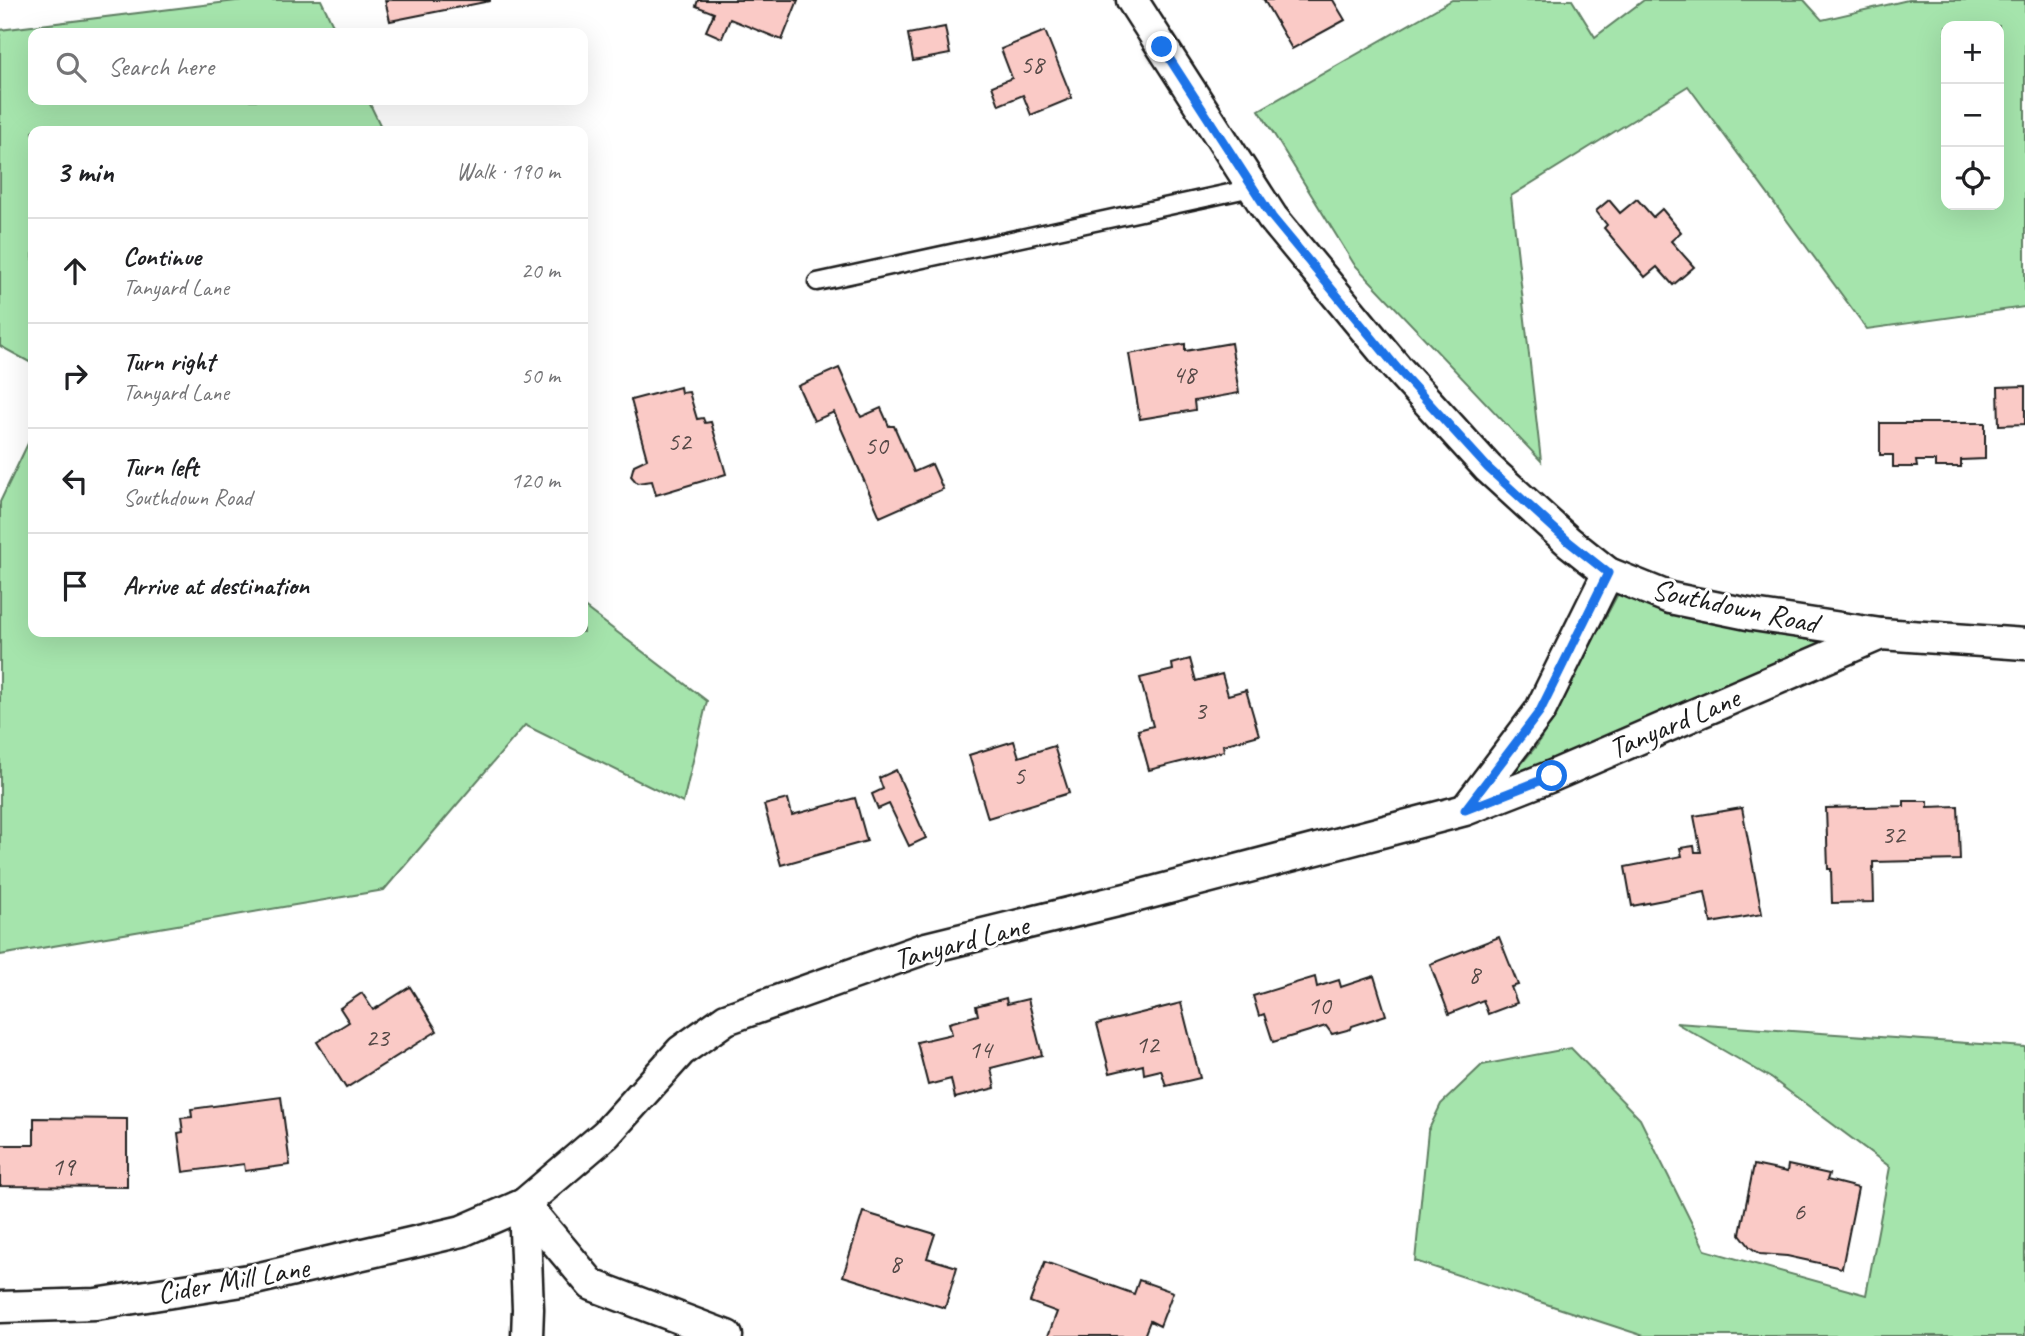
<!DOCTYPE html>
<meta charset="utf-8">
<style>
:root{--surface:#fff;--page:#f2f2f2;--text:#202124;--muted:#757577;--line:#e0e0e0}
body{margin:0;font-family:Caveat,sans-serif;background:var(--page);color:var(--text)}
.controls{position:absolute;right:21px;top:21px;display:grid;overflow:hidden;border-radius:14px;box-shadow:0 7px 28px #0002}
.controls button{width:63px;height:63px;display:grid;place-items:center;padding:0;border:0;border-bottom:2px solid var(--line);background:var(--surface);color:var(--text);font:35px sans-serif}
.stop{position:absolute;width:21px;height:21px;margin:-16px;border:5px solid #1a73e8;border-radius:50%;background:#fff}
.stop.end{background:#1a73e8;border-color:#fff;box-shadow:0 2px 7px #0008}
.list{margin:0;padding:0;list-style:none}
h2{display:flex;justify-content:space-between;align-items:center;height:91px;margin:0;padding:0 28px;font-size:30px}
h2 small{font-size:23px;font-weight:400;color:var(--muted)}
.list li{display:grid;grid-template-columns:46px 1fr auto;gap:21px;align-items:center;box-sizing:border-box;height:105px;padding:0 28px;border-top:2px solid var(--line)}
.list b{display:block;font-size:26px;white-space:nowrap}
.list p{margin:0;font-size:23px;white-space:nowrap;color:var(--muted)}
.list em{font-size:23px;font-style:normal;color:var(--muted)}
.icon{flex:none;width:38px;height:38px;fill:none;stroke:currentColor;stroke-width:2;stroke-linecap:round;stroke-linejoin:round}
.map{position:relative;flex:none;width:2025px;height:1336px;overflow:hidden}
.search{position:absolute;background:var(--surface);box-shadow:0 7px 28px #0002;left:28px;top:28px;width:560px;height:77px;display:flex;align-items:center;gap:18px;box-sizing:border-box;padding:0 24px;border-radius:14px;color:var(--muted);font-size:26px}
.panel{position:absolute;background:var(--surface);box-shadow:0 7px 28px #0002;left:28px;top:126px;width:560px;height:511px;border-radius:14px}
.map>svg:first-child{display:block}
.green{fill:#a5e4ac;stroke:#608064;stroke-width:2;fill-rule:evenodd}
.building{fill:#facac6;stroke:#1c1c1c;stroke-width:2}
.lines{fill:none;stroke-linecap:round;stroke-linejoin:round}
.service-casing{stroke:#1c1c1c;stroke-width:21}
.minor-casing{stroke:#1c1c1c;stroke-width:35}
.service{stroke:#fff;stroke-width:16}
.minor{stroke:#fff;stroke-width:30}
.route{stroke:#1a73e8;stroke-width:9}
.labels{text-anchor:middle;stroke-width:6;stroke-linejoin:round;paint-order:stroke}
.number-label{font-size:26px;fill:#544846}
.street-label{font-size:30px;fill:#1c1c1c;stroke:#fff}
</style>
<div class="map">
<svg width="2025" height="1336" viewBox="0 0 2025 1336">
<rect width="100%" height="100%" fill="#fff"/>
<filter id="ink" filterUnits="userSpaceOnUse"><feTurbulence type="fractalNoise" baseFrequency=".0143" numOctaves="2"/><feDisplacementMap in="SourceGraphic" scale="14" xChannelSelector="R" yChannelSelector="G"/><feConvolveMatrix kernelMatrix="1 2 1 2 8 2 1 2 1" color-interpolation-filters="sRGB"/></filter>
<g filter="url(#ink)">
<g class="green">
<path d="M244,0H321L337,33H33V100H368L383,131H33V364L0,346V30Z"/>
<path d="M1452,0H1572L1595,37L1644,0H1804L1822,20L1908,0H2025V307L1867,329L1688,86L1511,196L1541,461L1354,264L1259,110ZM1999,26V205H1946V26Z"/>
<path d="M33,433V632H583V606L707,701L683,803L525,725L384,890L0,955V502Z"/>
<path d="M1619,592L1754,631L1842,642L1503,786L1538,744Z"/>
<path d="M1676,1023L2025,1047V1336H1644L1415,1261L1428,1131L1441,1104L1482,1065L1571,1048L1640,1119L1705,1250L1866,1295L1890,1167L1771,1078Z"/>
</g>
<g class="building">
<path d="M385,0H490V1L390,21Z"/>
<path d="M698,0H798L782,40L730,19L722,38L706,31L714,13L696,6Z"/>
<path d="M1264,0H1333L1345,20L1292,49Z"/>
<path d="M945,27L950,54L913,61L908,34Z"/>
<path d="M1045,31L1072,98L1031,115L1023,95L999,105L992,86L1012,78L1001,49Z"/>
<path d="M1637,199L1653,217L1662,209L1681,232L1671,241L1694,267L1673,285L1657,267L1645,277L1604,228L1607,225L1596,211L1609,200L1620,213Z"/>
<path d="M1231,343L1239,393L1194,401L1195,410L1140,419L1129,354L1185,344V351Z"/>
<path d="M839,368L861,417L881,408L889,426H894L914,472L932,464L943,489L880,517L834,412L814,421L798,386Z"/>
<path d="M2025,386V424L1999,425L1998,387Z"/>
<path d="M680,387L681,393L689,392L697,419L703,418L705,423L711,422L726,474L656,495L652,481L637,483L631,476L634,465L647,459L631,400Z"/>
<path d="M1880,423H1985V459L1961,460V467H1935V461H1916L1917,467H1893V455H1880Z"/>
<path d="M1190,659L1196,681L1222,674L1228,695L1246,690L1259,735L1223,745L1224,751L1149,770L1138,730L1153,726L1140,678L1173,670L1172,664Z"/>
<path d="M1014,741L1019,757L1054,746L1069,793L988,818L969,755Z"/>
<path d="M896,770L926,838L909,846L889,804L878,809L872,794L883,789L879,778Z"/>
<path d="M855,798L867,841L781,865L764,805L788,799L792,815Z"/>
<path d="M1904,801H1928V807L1958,806L1960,860L1873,862L1874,902L1832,903L1831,869H1828L1826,808L1904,806Z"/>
<path d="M1742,808L1762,914L1711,923L1705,892L1632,906L1625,867L1682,856L1680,848L1694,846L1695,852H1701L1694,816Z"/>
<path d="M1499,937L1518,985L1511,987L1517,1003L1488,1014L1483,1000L1449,1014L1430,964Z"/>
<path d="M1374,976L1386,1015L1352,1026L1351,1029L1332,1034L1326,1026L1273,1042L1264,1014L1259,1016L1253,996L1315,977L1317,987L1339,980L1341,987Z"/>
<path d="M410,987L437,1031L346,1088L317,1042L349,1022L340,1008L362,993L373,1010Z"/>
<path d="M1006,998L1007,1004L1028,999L1042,1055L991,1068L995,1088L955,1098L951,1079L928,1085L917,1042L952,1034L949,1023L978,1015L976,1006Z"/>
<path d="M1181,1003L1200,1078L1166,1086L1161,1070L1144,1074L1143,1065L1110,1073L1097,1024Z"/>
<path d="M281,1097L290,1165L245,1171L244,1164L183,1172L178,1133L183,1132L181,1118L192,1117L191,1109Z"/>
<path d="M34,1118L127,1119V1187L0,1186V1145H34Z"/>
<path d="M1754,1165L1787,1172L1788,1165L1829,1174L1827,1180L1858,1188L1842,1268L1787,1256L1760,1254L1750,1247L1740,1234Z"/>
<path d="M863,1212L935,1234L927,1258L957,1267L945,1308L843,1276Z"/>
<path d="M1045,1262L1134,1294L1139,1280L1173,1292L1160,1326L1150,1321L1144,1336H1048L1057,1312L1030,1302Z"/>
</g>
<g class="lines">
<defs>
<path id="service" d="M817,282L1252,188"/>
<g id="minor">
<path d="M1132,0L1272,217L1397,368L1488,468L1569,542L1608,573L1670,598L1753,615L1881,634L2025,644"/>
<path d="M1466,809L1540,711L1608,573"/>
<path d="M524,1204L592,1285L727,1336"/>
<path d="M524,1204L528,1309L527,1336"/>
<path d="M0,1307L96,1304L255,1279L462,1231L524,1204L606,1134L681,1051L726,1019L926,948L1138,896L1465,810L1552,776L1881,634"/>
</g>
</defs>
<use href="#service" class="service-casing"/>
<use href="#minor" class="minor-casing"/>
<use href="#service" class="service"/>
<use href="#minor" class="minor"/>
</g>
</g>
<g class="lines" filter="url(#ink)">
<path class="route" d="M1162,47L1272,217L1397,368L1488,468L1569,542L1608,573L1540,711L1465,810L1552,776"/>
</g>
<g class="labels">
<g class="number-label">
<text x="1032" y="73">58</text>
<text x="1184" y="383">48</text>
<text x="679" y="450">52</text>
<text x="876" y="454">50</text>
<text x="1200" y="719">3</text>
<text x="1019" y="784">5</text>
<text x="1893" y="843">32</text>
<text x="1474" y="983">8</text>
<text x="1319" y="1014">10</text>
<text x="377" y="1046">23</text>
<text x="1147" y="1053">12</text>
<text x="980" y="1058">14</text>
<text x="63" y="1175">19</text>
<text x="1799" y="1220">6</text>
<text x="895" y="1272">8</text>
</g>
<g class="street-label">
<text transform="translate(1735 606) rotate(12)" y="10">Southdown Road</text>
<text transform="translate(1674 723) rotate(-23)" y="10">Tanyard Lane</text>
<text transform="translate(961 942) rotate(-15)" y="10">Tanyard Lane</text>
<text transform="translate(233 1280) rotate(-10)" y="10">Cider Mill Lane</text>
</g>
</g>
</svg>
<div class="controls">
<button>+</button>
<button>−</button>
<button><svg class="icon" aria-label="locate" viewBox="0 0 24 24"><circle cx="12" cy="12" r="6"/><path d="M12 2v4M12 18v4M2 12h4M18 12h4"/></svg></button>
</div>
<div class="stop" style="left:1552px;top:776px"></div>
<div class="stop end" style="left:1162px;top:47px"></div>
<div class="search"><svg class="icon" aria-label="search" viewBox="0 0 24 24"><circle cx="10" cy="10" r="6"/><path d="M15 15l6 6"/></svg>Search here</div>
<section class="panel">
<h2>3 min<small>Walk · 190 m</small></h2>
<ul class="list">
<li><svg class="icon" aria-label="ahead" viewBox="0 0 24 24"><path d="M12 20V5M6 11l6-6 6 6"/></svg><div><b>Continue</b><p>Tanyard Lane</p></div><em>20 m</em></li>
<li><svg class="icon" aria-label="right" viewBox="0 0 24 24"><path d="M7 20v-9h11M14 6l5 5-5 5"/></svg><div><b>Turn right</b><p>Tanyard Lane</p></div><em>50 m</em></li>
<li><svg class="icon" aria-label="left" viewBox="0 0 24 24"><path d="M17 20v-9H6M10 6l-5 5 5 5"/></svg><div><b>Turn left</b><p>Southdown Road</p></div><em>120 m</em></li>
<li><svg class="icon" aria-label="arrive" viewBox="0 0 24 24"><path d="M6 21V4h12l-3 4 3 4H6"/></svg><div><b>Arrive at destination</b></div></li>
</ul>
</section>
</div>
